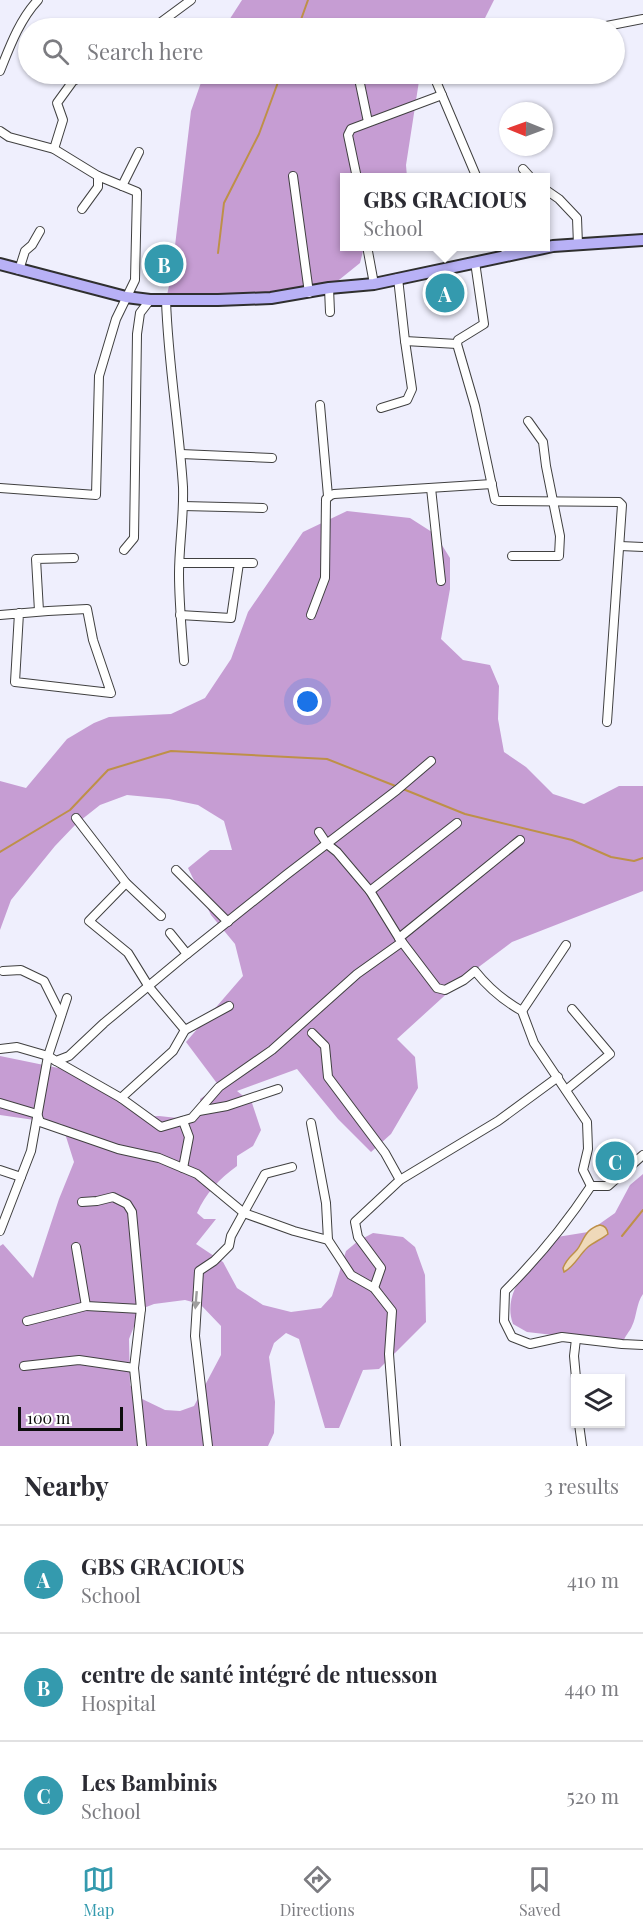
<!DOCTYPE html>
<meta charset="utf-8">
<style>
:root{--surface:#fff;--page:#f7f7f7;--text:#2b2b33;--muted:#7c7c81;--line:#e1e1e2;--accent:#349aae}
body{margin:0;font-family:"Playfair Display",serif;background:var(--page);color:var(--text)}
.controls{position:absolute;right:18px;bottom:18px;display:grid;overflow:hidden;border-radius:0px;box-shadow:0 2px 4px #0004}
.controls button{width:54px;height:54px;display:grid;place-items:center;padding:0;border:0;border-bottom:2px solid var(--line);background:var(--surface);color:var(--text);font:30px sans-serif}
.compass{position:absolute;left:499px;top:102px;width:54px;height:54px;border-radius:50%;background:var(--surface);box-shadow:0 2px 4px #0004;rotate:271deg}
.scale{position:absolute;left:18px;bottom:15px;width:105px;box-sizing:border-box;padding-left:6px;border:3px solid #0d0d0d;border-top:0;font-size:16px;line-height:21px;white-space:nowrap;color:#0d0d0d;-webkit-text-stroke:4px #fff;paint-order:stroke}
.you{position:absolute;left:308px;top:702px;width:21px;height:21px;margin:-15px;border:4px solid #fff;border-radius:50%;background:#1a73e8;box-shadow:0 0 0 9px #1a73e833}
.badge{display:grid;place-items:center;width:39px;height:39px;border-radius:50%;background:var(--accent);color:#fff;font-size:20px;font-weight:700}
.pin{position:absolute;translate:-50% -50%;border:3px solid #fff;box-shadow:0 2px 6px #0006}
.popup{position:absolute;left:340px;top:173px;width:210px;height:78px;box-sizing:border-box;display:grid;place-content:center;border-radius:0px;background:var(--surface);filter:drop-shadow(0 2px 4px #0005);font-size:20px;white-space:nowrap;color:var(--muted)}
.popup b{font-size:22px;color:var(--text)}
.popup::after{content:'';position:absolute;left:50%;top:100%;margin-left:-12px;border:12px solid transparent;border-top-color:var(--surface)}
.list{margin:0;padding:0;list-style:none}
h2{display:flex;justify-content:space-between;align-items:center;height:78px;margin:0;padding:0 24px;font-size:26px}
h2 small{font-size:20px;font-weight:400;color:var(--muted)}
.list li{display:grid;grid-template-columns:39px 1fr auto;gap:18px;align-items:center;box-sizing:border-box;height:108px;padding:0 24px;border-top:2px solid var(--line)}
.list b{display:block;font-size:22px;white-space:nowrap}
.list p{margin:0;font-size:20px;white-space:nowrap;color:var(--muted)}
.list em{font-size:20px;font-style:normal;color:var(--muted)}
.icon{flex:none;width:33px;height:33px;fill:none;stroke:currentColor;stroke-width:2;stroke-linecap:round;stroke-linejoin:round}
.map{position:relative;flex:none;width:643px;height:1446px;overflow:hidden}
.search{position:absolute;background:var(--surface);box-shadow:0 2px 4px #0004;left:18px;right:18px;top:18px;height:66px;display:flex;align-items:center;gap:15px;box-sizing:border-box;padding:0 21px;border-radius:33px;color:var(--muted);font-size:22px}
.sheet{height:402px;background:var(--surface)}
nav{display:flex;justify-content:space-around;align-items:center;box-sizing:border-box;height:84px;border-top:2px solid var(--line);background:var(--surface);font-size:16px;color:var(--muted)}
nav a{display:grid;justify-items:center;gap:3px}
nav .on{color:var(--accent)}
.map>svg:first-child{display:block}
.forest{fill:#c69dd3;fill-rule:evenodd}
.water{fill:#efd9b9;stroke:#be9048;stroke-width:1.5}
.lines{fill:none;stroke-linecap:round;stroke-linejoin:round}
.stream{stroke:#be9048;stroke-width:2}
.street-casing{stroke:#404040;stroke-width:10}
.secondary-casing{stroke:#2f2f2f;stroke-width:14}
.street{stroke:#fff;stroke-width:8}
.secondary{stroke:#b8b1f6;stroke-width:10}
.oneway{fill:#9e9e9e}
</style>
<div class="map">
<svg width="643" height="1446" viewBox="0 0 643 1446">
<rect width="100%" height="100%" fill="#efeffd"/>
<g class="forest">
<path d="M242,0H494L484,20L475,28H224Z"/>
<path d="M204,74H419V81L406,165L407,177L344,178V246L364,247L360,263L329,288L309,293L166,300L172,271L191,111Z"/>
<path d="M347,511L410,518L435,534L450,558V589L441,639L463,660L490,665L499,686L498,719L504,752L526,767L553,794L584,804L619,786H643V891L512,942L464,978L397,1039L415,1057L418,1088L391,1134L371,1152L338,1119L297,1069L237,1091L252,1103L261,1130L253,1146L237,1156V1166C219,1179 206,1193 197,1213L204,1219H216L196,1244L223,1262L237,1288L263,1305L291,1312L321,1308L332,1296L346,1251L358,1241L373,1233L403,1237L415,1247L425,1275L426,1322L379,1369L363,1370L339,1428H325L299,1339L286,1333L274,1343L269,1357L275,1402L274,1433L268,1446H0V1246L3,1244L33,1278L59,1199L74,1162L62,1124L0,1115V1056L73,1071L117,1098L141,1117L159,1116L196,1120L202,1111L200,1099L219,1086L186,1042L243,976L235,944L211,915L188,868L210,850H232L224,821L198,805L169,799L127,795L100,805L76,824L55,846L11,900L0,930V781L26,788L67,739L94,723L109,717L171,714L205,698L231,659L248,612L303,532ZM185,1300L200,1304L221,1326V1355L194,1406L180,1411L165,1410L138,1397L130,1385L129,1339L141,1309L154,1304Z"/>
<path d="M643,1174V1294C636,1304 637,1316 632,1326C629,1333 625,1335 623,1343L527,1332L513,1324C501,1292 532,1262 551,1238L588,1232L615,1213L630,1185Z"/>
</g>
<path class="water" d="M600,1225C605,1226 607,1228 608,1234C602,1239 594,1242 588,1247C579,1255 575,1266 564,1272L563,1268C568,1255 576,1254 580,1245C585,1236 588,1228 600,1225Z"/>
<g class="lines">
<g class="stream">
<path d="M298,28L308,0"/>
<path d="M218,253L224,203L259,134L281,74"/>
<path d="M403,789L465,814L572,840L611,857L634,861L643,858"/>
<path d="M0,852L70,810L108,770L171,751L327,759L398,787"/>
<path d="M622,1236L643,1210"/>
</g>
<defs>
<g id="street">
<path d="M153,28L191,0"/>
<path d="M596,28L643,19"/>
<path d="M0,71C10,46 20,19 38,0"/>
<path d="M358,74L368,122"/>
<path d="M433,74L477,178"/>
<path d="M0,131L9,137L54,149L98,176L137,192L135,280L116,319L99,376L96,495L0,488"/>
<path d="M54,149L63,120L57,103L73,81L88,74"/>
<path d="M523,169L531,178"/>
<path d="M293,176L309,293"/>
<path d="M357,178L348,135L351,129L442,95"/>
<path d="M122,186L139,152"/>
<path d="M546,190L559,199L577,218L578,245"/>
<path d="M82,209L98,187V176"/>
<path d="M367,246L374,284"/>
<path d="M504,246L507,255"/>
<path d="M475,262L484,324L458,340L457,344L475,406L495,500L499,501L619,502L622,505L607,722"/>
<path d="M19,270L25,251L32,245L40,231"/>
<path d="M398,278L405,341L457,344"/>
<path d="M329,288L330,312"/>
<path d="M166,300C168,363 179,425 183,487C184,517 179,545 179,574C179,603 182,632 184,661"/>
<path d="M320,405L328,496"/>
<path d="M381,408L407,400L412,389L405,341"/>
<path d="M181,454L272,458"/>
<path d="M431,488L441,581"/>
<path d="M183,506L263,508"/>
<path d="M620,546L643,547"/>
<path d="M124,550L134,538L137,334L140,313L150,300"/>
<path d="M512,556H559L560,536L546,466L543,442L528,421"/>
<path d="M180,563H253"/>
<path d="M39,611L36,559L74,558"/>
<path d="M0,615C29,612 58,610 87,609L93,640L111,693L15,682L19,613"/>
<path d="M180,615L231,618L239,563"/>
<path d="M311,615L325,578L326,499L331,495L334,494L492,484"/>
<path d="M76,818L126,883L161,916"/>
<path d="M319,832L327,844L337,852L370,891L399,938L437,988L445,990L464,980L475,971C487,986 504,1001 522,1011L534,1043L587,1122L588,1149L583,1170L591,1186H608L643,1155"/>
<path d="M176,870L228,922"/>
<path d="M126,883L89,921L128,953L149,987L185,1030"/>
<path d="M370,891L457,823"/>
<path d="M399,938L520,840"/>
<path d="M187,954L286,875L397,790L431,761"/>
<path d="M3,971L21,970L44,981L61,1015"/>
<path d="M522,1011L566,945"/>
<path d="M312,1033L325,1046L328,1077L385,1153L400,1180"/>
<path d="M0,1049L17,1047L48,1056L56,1061L69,1056L104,1023L187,954L170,933"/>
<path d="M56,1061L121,1098L161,1127L192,1118L219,1087L272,1050L357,974L402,942"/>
<path d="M566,1090L610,1054L572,1009"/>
<path d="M121,1098L173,1051L185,1030L229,1006"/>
<path d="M0,1103L37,1114L40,1122L118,1149L159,1158L197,1174L244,1213L294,1231L328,1240L351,1275L374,1288L392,1311L389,1354L396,1446"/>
<path d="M199,1111L227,1106L278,1089"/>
<path d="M183,1121L189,1137L183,1168"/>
<path d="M311,1123L326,1203L328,1240"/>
<path d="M0,1170L21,1177"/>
<path d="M591,1186C566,1224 537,1259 505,1291L504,1321L512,1337L530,1344L562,1337L622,1344L643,1345"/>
<path d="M82,1202L97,1201L113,1197L127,1204L132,1212L141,1309L134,1368L142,1446"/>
<path d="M0,1231L31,1151L48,1056L67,998"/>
<path d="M76,1247L86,1306L141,1309"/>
<path d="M374,1288L381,1268L358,1237L355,1222L400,1180L498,1121L558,1077"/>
<path d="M27,1321L86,1306"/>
<path d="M24,1366L79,1360L134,1368"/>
<path d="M576,1378L574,1356L576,1339"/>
<path d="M579,1424L582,1446"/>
<path d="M208,1446L195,1336L199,1271L214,1261L229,1246L231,1236L265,1174L292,1167"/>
</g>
<path id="secondary" d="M0,264L126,297L150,300H218L271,298L329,288L374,284L553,246L643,240"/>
</defs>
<use href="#street" class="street-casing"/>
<use href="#secondary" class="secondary-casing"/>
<use href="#street" class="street"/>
<use href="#secondary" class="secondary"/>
</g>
<defs><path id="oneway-solid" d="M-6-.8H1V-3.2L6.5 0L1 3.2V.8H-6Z" transform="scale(1.5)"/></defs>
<use class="oneway" href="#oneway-solid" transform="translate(196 1300) rotate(95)"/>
</svg>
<div class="controls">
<button><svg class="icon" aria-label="layers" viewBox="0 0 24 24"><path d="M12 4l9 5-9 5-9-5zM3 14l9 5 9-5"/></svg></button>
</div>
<svg class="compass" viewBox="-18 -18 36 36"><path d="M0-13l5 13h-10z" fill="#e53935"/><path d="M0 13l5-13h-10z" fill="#7c7c81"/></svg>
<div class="scale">100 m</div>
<div class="you"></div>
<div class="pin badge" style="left:445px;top:293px">A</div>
<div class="popup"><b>GBS GRACIOUS</b>School</div>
<div class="pin badge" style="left:164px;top:264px">B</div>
<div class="pin badge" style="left:615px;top:1161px">C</div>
<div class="search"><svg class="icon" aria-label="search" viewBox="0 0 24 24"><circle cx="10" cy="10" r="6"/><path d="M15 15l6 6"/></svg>Search here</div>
</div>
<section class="sheet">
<h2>Nearby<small>3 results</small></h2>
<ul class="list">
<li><span class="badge">A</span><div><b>GBS GRACIOUS</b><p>School</p></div><em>410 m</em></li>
<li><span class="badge">B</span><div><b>centre de santé intégré de ntuesson</b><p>Hospital</p></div><em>440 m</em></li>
<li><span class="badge">C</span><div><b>Les Bambinis</b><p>School</p></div><em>520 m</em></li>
</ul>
</section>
<nav>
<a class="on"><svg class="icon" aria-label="map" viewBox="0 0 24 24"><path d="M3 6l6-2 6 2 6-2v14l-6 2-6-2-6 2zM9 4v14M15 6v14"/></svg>Map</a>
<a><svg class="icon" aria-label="directions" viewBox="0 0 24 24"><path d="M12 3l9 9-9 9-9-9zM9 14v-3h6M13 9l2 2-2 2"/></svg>Directions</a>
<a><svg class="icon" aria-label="saved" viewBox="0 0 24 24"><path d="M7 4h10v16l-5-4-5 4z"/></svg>Saved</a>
</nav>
